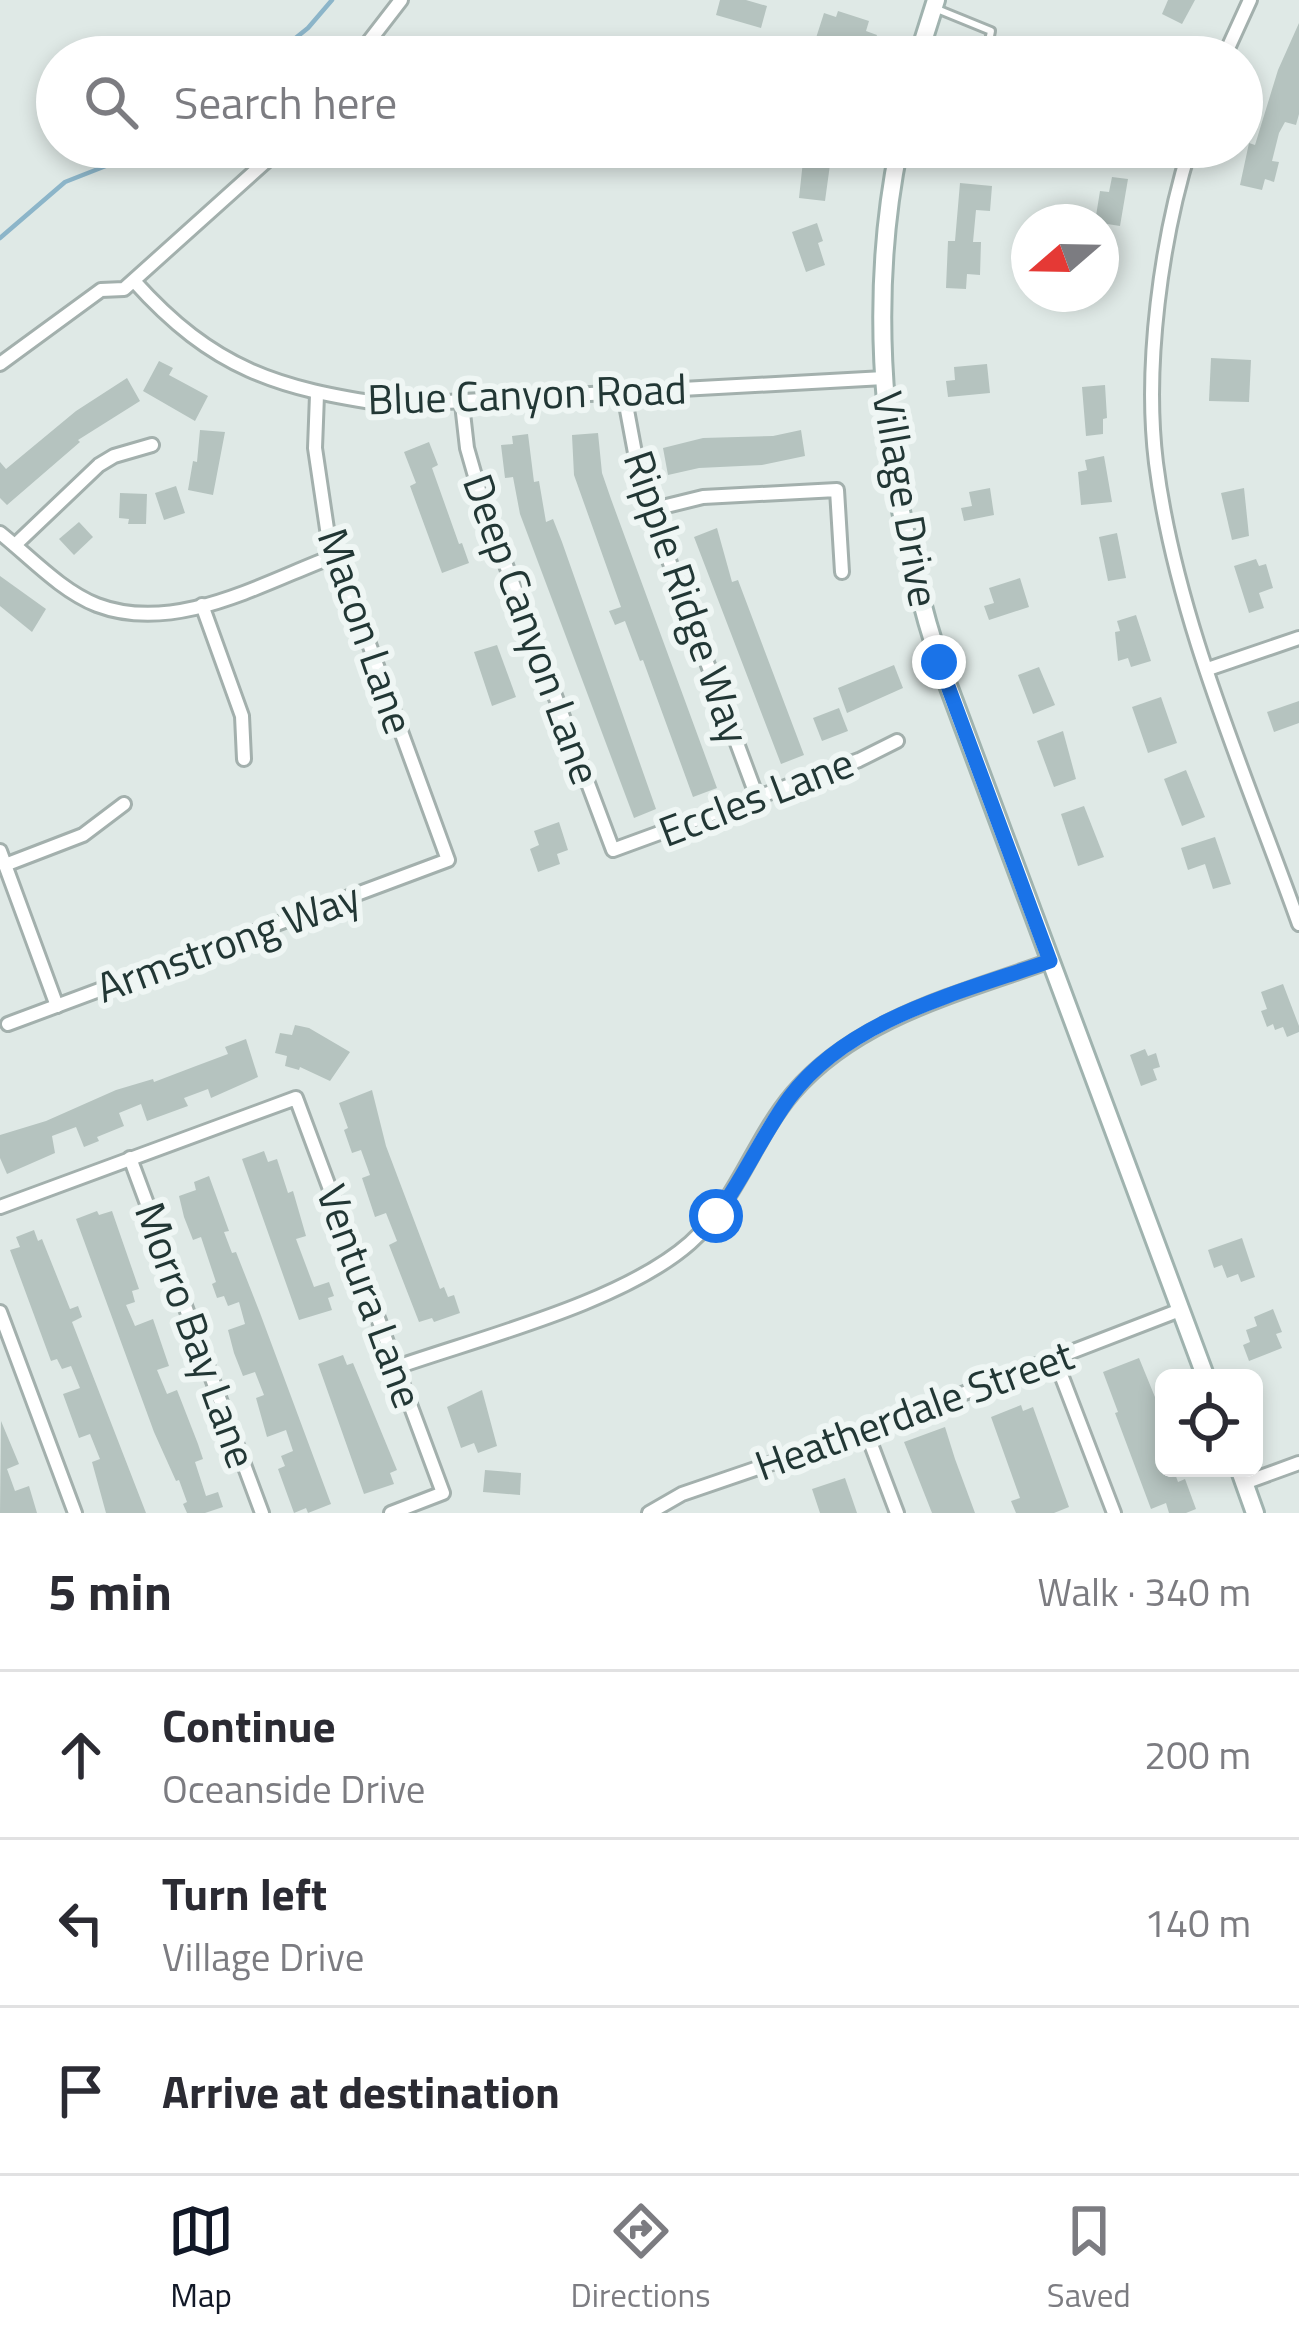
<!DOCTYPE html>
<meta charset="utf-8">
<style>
:root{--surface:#fff;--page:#f2f2f3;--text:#2b2b33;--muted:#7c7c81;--line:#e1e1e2;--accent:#111827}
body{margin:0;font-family:"Titillium Web",sans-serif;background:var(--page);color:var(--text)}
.controls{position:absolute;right:36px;bottom:36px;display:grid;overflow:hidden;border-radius:18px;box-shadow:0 6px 18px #0003}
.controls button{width:108px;height:108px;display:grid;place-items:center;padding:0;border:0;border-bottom:3px solid var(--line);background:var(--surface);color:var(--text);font:60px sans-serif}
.compass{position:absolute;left:1011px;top:204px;width:108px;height:108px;border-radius:50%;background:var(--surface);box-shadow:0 6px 18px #0003;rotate:250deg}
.stop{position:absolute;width:36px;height:36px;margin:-27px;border:9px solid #1a73e8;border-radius:50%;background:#fff}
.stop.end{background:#1a73e8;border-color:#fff;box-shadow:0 3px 12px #0008}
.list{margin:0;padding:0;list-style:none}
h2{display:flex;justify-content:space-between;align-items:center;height:156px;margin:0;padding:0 48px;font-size:51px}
h2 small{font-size:39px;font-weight:400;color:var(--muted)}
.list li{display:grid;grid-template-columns:78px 1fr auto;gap:36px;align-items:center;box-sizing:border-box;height:168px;padding:0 48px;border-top:3px solid var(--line)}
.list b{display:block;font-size:45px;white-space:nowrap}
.list p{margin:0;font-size:39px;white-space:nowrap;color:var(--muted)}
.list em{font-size:39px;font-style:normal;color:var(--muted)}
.icon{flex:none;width:66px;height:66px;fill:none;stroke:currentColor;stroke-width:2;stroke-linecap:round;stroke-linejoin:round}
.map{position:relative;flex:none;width:1299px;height:1513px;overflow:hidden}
.search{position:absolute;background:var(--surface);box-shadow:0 6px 18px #0003;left:36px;right:36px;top:36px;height:132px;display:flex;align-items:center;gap:30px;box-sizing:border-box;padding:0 42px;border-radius:66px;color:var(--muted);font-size:45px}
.sheet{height:660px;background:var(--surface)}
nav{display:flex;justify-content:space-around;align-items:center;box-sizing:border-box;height:168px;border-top:3px solid var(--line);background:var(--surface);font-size:33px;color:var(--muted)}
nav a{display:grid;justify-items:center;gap:6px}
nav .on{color:var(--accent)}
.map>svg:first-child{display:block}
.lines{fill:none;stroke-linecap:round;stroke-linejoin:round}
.stream{stroke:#8cb5c9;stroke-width:4.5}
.building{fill:#b5c3bf}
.service-casing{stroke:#a3b0ad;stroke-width:12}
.minor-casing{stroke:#a3b0ad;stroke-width:18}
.secondary-casing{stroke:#a0b3af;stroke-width:22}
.service{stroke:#fff;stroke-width:6}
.minor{stroke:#fff;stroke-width:12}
.secondary{stroke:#fff;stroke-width:16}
.route{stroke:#1a73e8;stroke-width:15}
.labels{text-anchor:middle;stroke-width:12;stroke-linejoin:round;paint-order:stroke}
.street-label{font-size:42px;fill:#223735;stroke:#eff6f4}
</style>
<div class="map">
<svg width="1299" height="1513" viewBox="0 0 1299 1513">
<rect width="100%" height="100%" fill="#dfe9e6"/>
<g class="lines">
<g class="stream">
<path d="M272,57L308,28L332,0"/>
<path d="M0,238L65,182L154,147"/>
</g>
</g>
<g class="building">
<path d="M720,0H746L767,6L761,28L716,15Z"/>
<path d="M1168,0H1195L1182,24L1162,14Z"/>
<path d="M838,11L869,21L866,31L877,35L870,56L816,38L824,13L836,17Z"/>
<path d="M1299,23V114L1296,125L1285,122L1279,133L1272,161L1279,162L1274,182L1265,179L1262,190L1240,185L1249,143L1255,145L1278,70Z"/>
<path d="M1093,147H1123L1119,166L1090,160Z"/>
<path d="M813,148L832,150L825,201L799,198L803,161L811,162Z"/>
<path d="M1112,177L1128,179L1120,226L1095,222L1100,191L1109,192Z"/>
<path d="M960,183L992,186L990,211L976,210L973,242H981L980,275L967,274L966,289L946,288L948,241H955Z"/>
<path d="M817,223L823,241L818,243L825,265L806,272L792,232Z"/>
<path d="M1211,358L1251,360L1249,402L1209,401Z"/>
<path d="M159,361L173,368L169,375L208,396L195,421L143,391Z"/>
<path d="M987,364L990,393L948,397L946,381L955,380L954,367Z"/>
<path d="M127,378L140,401L78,440L80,442L7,505L0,498V462L6,469L76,411Z"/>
<path d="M1105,385L1107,418L1103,419V434L1086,436L1082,387Z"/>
<path d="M200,430L225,432L213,495L188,490L193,461L197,462Z"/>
<path d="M801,430L805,456L762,465L699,468L668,475L663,448L703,438L773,436Z"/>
<path d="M598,433L602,473L611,499L717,788L693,797L643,660L640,661L625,621L615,625L609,611L621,607L574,475L572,435Z"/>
<path d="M528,434L534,482L539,481L546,522L553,519L562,542L656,809L634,818L520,514L513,477L505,478L501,445L513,444L512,436Z"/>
<path d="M429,442L438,465L432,468L459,544L462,543L469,563L442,573L410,486L416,483L404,452Z"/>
<path d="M1104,456L1112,502L1081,505L1078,472L1087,470L1085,460Z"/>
<path d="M176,486L185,513L164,520L155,493Z"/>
<path d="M990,488L994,515L964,521L961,508L972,506L969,492Z"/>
<path d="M1244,488L1249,536L1232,540L1221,493Z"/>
<path d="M120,493L147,494L146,524H128L129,519L119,518Z"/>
<path d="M79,522L93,537L74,555L59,539Z"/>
<path d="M717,528L732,582L738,580L804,755L781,764L694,537Z"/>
<path d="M1117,533L1126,578L1108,581L1099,537Z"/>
<path d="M1256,559L1259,566L1266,564L1273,588L1259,593L1264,608L1249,613L1234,566Z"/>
<path d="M0,576L46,609L32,632L0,606Z"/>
<path d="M1020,578L1029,607L989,620L984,606L994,603L989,588Z"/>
<path d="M1136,615L1151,661L1131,667L1128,658L1118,661L1115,632L1120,631L1117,621Z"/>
<path d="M497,645L516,697L492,706L474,652Z"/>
<path d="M894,665L903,688L847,713L838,688Z"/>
<path d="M1039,667L1055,705L1033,714L1018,675Z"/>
<path d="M1161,697L1177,743L1148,753L1132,707Z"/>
<path d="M1299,701V723L1274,732L1267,712Z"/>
<path d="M839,708L848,731L822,741L813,718Z"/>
<path d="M1063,731L1076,779L1054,787L1037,741Z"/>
<path d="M1186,770L1205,817L1182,826L1164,779Z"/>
<path d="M1084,806L1104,857L1078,866L1061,814Z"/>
<path d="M559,822L568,850L557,854L560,864L538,872L530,849L539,845L534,831Z"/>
<path d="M1215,837L1231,884L1213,889L1205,864L1188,870L1181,848Z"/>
<path d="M1283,984L1299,1026V1032L1287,1037L1283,1027L1275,1030L1273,1024L1267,1027L1261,1011L1267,1009L1261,992Z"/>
<path d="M295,1025L309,1028L350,1052L330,1081L300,1067L299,1070L285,1066L287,1056L275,1053L280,1033L292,1035Z"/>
<path d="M246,1039L258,1077L211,1098L208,1089L184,1098L188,1106L147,1121L141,1104L119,1113L124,1126L97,1137L99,1141L84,1147L76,1127L52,1136L55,1153L7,1174L0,1158V1135L46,1121L116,1090L153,1079L154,1082L196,1066L228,1054L225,1047Z"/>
<path d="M1145,1049L1148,1056L1156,1053L1160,1067L1153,1069L1157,1080L1141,1086L1130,1055Z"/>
<path d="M372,1090L386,1146L440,1289L444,1287L448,1297L454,1295L460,1313L434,1322L432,1318L419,1322L389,1245L397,1241L386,1213L375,1217L362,1178L370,1175L361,1150L352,1153L344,1130L348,1128L339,1103Z"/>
<path d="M264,1151L268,1162L277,1159L288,1193L293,1191L306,1236L296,1239L314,1287L329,1282L334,1296L328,1298L332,1310L299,1320L242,1159Z"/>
<path d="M209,1176L229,1231L224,1232L232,1253L236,1252L260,1313L331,1504L308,1513L306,1508L294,1513L278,1469L285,1466L281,1456L293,1451L286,1430L267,1437L256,1398L264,1395L255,1372L243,1376L234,1353L228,1330L245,1324L239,1302L228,1306L224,1296L217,1298L212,1284L216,1282L201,1237L193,1240L184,1217L179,1196L196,1190L194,1182Z"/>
<path d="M97,1211L99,1215L112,1211L139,1289L132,1291L135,1302L126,1305L135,1326L153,1319L169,1366L157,1370L167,1394L177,1390L198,1444L203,1459L195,1462L206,1496L218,1492L223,1507L205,1513H187L183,1504L187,1502L179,1480L176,1481L154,1432L76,1219Z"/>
<path d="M34,1230L38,1241L42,1239L70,1309L78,1306L82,1317L72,1322L146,1513H106L92,1462L100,1459L90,1434L79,1438L63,1394L80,1388L71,1366L62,1369L57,1359L51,1361L10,1250L20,1247L16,1237Z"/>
<path d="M1242,1238L1255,1277L1241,1282L1238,1274L1227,1278L1222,1265L1214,1268L1208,1250Z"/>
<path d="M1273,1309L1282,1332L1276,1334L1282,1348L1249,1361L1243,1345L1250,1342L1246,1330L1257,1326L1254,1317Z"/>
<path d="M343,1355L347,1365L353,1363L397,1470L390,1473L394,1484L364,1494L318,1364Z"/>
<path d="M1139,1358L1164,1419V1429L1158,1431L1164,1445V1468H1173L1178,1482L1185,1479L1196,1509L1186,1513H1169L1166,1503L1151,1509L1115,1413L1118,1412L1103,1372Z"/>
<path d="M482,1390L497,1446L478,1453L474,1443L461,1448L447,1407Z"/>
<path d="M1021,1405L1023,1411L1033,1407L1069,1507L1054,1513H1016L1011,1501L1020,1498L991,1417Z"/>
<path d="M1,1421L19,1464L7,1469L15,1491L29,1486L37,1513H0Z"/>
<path d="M945,1427L955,1459L975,1513H932L904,1442Z"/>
<path d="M485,1470L521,1473L520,1495L483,1492Z"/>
<path d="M845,1478L857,1513H820L812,1489Z"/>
</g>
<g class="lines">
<defs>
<path id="service" d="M937,9L991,31L986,57"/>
<g id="minor">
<path d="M357,57L401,0"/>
<path d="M1224,57L1250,0"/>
<path d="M1190,147C1161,240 1144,366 1156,463C1176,620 1246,775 1299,924"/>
<path d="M134,281C213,369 277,389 391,405L884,378"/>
<path d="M0,364L101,290L124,289L282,147"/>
<path d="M624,394L641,485L757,797"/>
<path d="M462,404L467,448L483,504L613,850L859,760L897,741"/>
<path d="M650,510L703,497L837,490L842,572"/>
<path d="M0,533C29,556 61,591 97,605C176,635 264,582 337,555"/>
<path d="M15,545L99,465L114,456L152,445"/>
<path d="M202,605L242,716L244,759"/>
<path d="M1208,669L1299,638"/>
<path d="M0,851L57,1006"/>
<path d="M5,865L83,835L124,804"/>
<path d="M8,1024L448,860L327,529L315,448L317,395"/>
<path d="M130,1158L262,1513"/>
<path d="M0,1207L296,1098L443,1493L391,1513"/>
<path d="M0,1312L75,1513"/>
<path d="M1055,1359L1114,1513"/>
<path d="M397,1367C483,1337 623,1302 690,1243C738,1200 753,1140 793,1093C857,1018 962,993 1050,961"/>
<path d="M866,1431L897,1513"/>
<path d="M1244,1483L1299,1463"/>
<path d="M649,1513L682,1494L866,1431L1180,1310"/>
</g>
<g id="secondary">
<path d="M918,57L936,0"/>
<path d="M899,147C864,318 887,497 939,661L1206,1378"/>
<path d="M1239,1468L1255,1513"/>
</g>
</defs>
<use href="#service" class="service-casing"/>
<use href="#minor" class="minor-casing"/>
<use href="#secondary" class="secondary-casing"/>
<use href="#service" class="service"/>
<use href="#minor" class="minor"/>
<use href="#secondary" class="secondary"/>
</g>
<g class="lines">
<path class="route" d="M716,1216C744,1178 762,1135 790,1097C849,1018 962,992 1050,961L939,662"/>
</g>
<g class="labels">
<g class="street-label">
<text transform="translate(527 394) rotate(-2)" y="15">Blue Canyon Road</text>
<text transform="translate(906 499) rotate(80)" y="15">Village Drive</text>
<text transform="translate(687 597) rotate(71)" y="15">Ripple Ridge Way</text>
<text transform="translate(532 629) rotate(70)" y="15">Deep Canyon Lane</text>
<text transform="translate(366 631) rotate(71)" y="15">Macon Lane</text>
<text transform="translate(756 797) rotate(-21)" y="15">Eccles Lane</text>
<text transform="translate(228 942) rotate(-20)" y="15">Armstrong Way</text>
<text transform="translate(370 1296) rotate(70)" y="15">Ventura Lane</text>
<text transform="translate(196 1335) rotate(70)" y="15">Morro Bay Lane</text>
<text transform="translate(914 1410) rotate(-20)" y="15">Heatherdale Street</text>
</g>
</g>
</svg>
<div class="controls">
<button><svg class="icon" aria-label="locate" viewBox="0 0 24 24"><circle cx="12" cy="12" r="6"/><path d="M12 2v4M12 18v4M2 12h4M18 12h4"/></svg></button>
</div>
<svg class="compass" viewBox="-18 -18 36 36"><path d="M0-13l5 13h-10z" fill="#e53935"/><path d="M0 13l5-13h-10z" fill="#7c7c81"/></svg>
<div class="stop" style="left:716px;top:1216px"></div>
<div class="stop end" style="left:939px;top:662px"></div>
<div class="search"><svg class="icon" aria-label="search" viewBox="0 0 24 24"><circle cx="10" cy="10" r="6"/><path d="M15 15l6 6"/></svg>Search here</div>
</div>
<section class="sheet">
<h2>5 min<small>Walk · 340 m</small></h2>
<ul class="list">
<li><svg class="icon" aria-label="ahead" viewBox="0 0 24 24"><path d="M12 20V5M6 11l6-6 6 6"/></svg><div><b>Continue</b><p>Oceanside Drive</p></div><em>200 m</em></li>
<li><svg class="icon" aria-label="left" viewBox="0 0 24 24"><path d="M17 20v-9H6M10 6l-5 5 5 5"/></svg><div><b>Turn left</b><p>Village Drive</p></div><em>140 m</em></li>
<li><svg class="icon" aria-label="arrive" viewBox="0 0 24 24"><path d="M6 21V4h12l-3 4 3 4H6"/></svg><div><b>Arrive at destination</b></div></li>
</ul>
</section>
<nav>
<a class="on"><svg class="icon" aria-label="map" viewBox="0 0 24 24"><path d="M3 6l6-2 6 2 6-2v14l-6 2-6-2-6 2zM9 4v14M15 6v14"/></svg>Map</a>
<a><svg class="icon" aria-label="directions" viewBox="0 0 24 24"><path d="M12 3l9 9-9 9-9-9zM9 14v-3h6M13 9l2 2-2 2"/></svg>Directions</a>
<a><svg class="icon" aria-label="saved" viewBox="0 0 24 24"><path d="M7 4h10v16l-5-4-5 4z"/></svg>Saved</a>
</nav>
